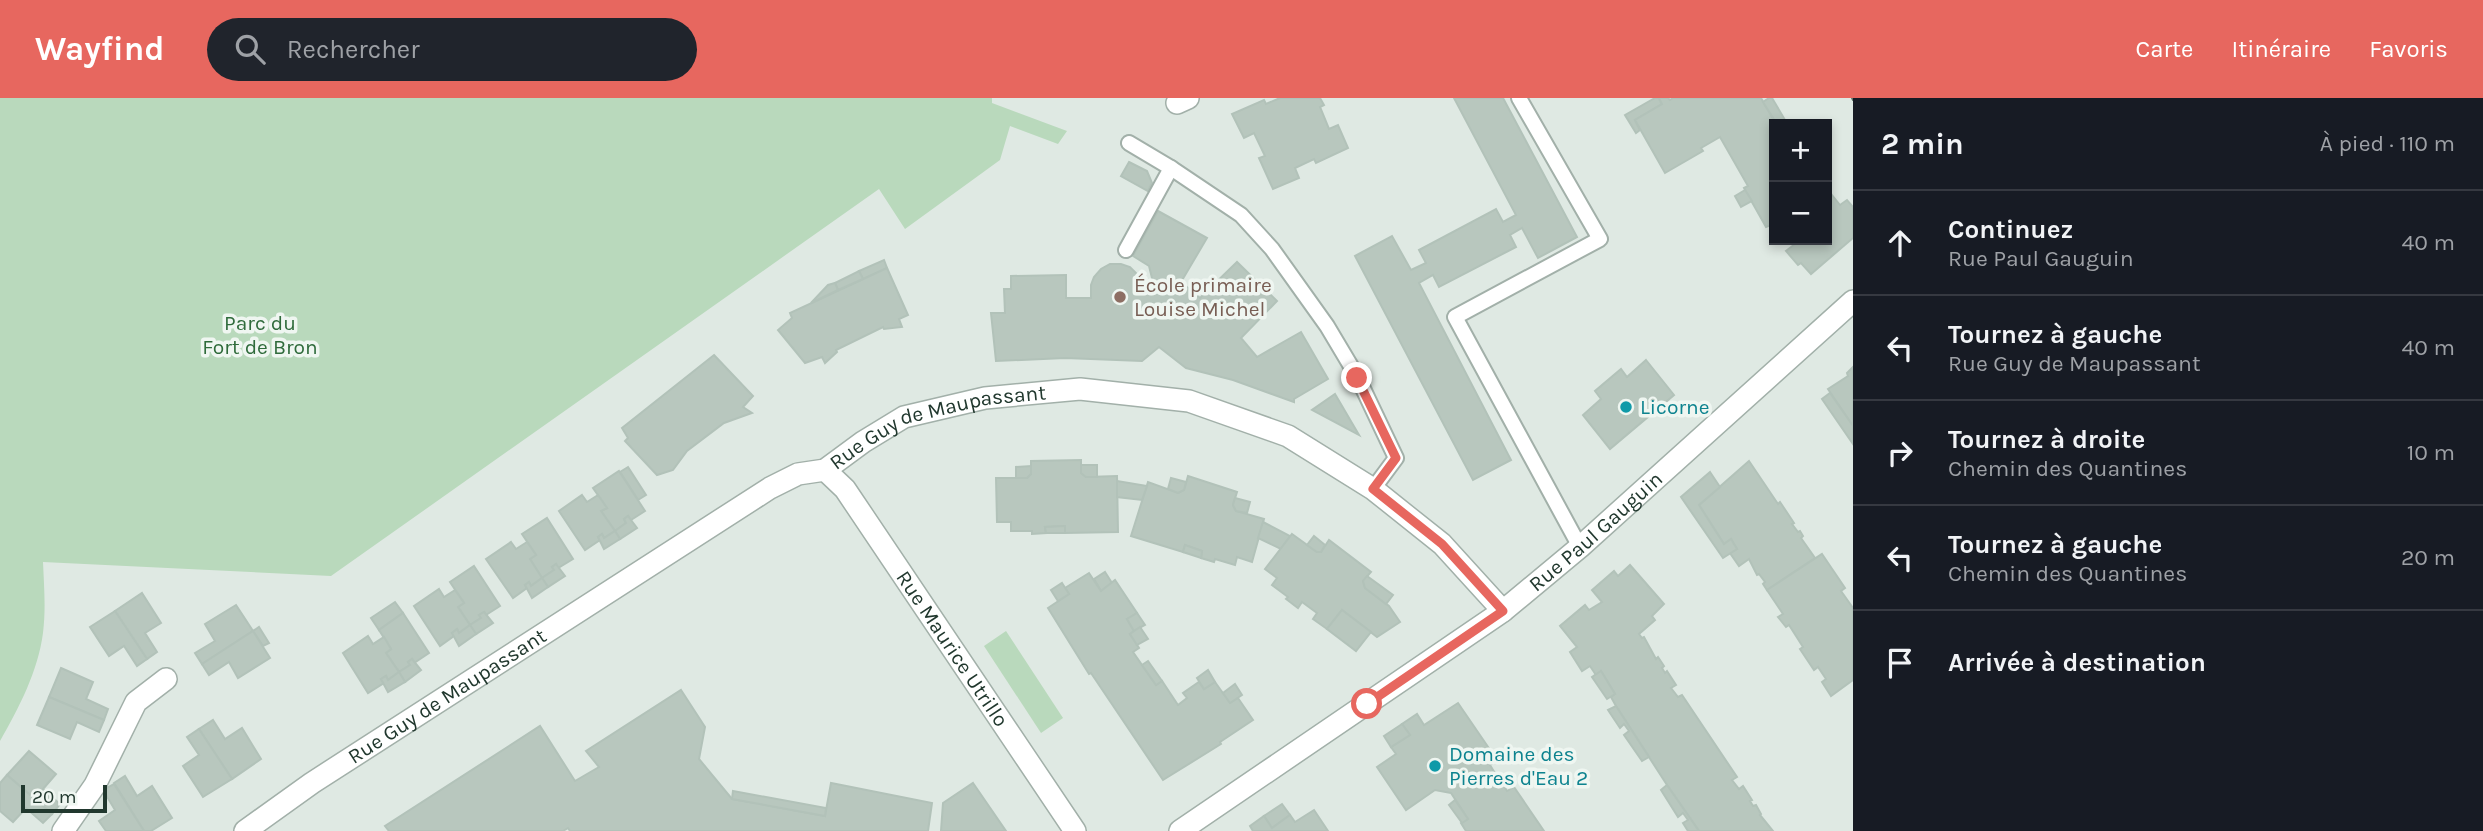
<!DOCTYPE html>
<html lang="fr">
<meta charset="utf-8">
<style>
:root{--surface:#171b24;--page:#20242c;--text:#f1f3f6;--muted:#9ea1a6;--line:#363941;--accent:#e7675f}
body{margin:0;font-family:Karla,sans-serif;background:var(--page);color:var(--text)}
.controls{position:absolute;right:21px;top:21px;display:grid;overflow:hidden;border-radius:0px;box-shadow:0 4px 10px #0003}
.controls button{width:63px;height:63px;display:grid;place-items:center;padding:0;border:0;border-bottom:2px solid var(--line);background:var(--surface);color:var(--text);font:35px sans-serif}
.scale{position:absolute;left:21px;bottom:18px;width:86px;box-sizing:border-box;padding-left:7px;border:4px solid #21382e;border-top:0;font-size:19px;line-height:24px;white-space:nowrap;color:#21382e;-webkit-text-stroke:5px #eff6f1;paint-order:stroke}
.stop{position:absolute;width:21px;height:21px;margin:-16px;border:5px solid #e7675f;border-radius:50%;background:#fff}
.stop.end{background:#e7675f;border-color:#fff;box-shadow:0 2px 7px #0008}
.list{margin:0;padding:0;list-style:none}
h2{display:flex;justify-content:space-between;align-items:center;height:91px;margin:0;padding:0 28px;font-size:30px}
h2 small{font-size:23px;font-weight:400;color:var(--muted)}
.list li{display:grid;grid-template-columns:46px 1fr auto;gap:21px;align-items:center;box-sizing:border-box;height:105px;padding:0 28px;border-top:2px solid var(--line)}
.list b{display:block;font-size:26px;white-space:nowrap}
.list p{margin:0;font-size:23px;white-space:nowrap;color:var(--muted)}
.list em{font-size:23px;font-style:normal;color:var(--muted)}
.icon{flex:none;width:38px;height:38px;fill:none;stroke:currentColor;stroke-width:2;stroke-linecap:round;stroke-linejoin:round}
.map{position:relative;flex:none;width:1853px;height:733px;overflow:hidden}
header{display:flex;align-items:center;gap:42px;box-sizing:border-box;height:98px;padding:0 35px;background:var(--accent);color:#fff}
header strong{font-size:33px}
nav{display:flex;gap:38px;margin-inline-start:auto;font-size:24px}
.search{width:490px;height:63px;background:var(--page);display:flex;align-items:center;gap:18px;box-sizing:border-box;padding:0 24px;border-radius:38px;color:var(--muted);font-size:26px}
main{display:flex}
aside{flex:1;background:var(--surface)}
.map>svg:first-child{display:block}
.green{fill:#b9d9bc}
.building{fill:#b8c7be;stroke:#b2c2b9;stroke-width:2}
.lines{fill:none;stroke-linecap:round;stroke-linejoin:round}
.lane-casing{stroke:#a2b0a9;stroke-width:18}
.street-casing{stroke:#a2b0a9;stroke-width:24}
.lane{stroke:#fff;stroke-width:14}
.street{stroke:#fff;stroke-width:21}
.tram{stroke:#5c7469;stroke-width:2}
.route{stroke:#e7675f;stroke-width:9}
.education-dot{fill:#8d6e63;stroke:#eff6f1;stroke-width:2.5}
.culture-dot{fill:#0f9aa8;stroke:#eff6f1;stroke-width:2.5}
.labels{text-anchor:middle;stroke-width:7;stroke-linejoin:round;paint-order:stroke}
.education-label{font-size:21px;fill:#785e54;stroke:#eff6f1;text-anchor:start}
.park-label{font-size:21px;fill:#2f6b3b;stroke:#eff6f1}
.culture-label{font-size:21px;fill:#0d838f;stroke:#eff6f1;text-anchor:start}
.street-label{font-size:21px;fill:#21382e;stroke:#eff6f1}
</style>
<header>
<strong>Wayfind</strong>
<div class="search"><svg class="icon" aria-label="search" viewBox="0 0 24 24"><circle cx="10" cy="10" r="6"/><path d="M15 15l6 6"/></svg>Rechercher</div>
<nav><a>Carte</a><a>Itinéraire</a><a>Favoris</a></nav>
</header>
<main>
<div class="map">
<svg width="1853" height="733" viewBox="0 0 1853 733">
<rect width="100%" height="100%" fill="#dfe9e3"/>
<g class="green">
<path d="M0,0H992V5L1067,33L1058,46L1010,28L1000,62L905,131L879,91L331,478L43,464C44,488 46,511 43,535C38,573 19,610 0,643Z"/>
<path d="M1006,533L1063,620L1041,635L984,548Z"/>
</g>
<g class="building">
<path d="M1280,0H1320L1324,7L1320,9L1329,31L1338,27L1348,50L1316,65L1314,61L1295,70L1299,80L1273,91L1259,60L1265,58L1254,35L1244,40L1232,16L1264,2L1266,6Z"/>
<path d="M1454,0H1503L1577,139L1538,160L1522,130L1510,137L1516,149L1439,189L1433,177L1419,185L1511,362L1473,382L1355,158L1392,138L1411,172L1426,165L1419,152L1496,111L1503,124L1516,117Z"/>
<path d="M1655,0H1659L1662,6L1635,22L1640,32L1636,35L1625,17Z"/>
<path d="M1659,0H1668L1670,2L1673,0H1761L1776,26L1771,30L1774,36V133L1771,127L1766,129L1744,90L1748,88L1720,39L1701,50L1703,53L1665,75L1635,22L1662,6Z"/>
<path d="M1769,0H1772L1785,22L1777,26L1763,4Z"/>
<path d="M1129,64L1147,73L1152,85L1148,93L1121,78Z"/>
<path d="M1745,92L1752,103L1741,109L1735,98Z"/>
<path d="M1832,97L1840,107L1847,102L1853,109V140L1811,176L1801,165L1798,167L1786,153L1795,146L1791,142H1827V102Z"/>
<path d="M1158,113L1207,140L1181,184L1200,200L1237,164L1277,203L1241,240L1257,259L1301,234L1328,281L1294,301V304L1233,282L1186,270L1159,249L1142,263L1065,260L996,263L991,215H1005L1004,191H1011V178L1066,177V200H1091V187L1094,179L1101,171L1110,166H1121L1130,169L1136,175L1141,187L1153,184L1149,168L1133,158Z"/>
<path d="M884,162L887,170L863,181L859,173Z"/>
<path d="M887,170L908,217L899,221L902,229L884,231L883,229L836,252L837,254L825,265L822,259L805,265L778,232L792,220L790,215Z"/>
<path d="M859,173L863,181L838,192L835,185Z"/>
<path d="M835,185L838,192L811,205L828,187Z"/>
<path d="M714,257L753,298L743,309L752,315L724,325L687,353L673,372L657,377L625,343L628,340L622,330Z"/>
<path d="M1646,262L1674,297L1610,351L1583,317L1601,301L1595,293L1621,271L1627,279Z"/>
<path d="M1853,269V328L1828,291L1848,278L1847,275Z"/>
<path d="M1830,295L1853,328V346L1822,301Z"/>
<path d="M1335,296L1359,337L1312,312Z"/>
<path d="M1081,362V375L1086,379L1117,378L1118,434L1065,435V428L1045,429L1046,435L1032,436V433H1011V424H997L996,380H1027L1031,376V363Z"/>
<path d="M1749,363L1778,406L1780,404L1794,425L1792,426L1798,434L1800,433L1803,438L1801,440L1815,460L1767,492L1763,486L1765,484L1759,476L1757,477L1749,461L1739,468L1730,455L1737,451L1731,441L1724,446L1699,407Z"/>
<path d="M1081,367H1097V379H1086L1081,375Z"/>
<path d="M1031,368V376L1027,380H1016V369Z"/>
<path d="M628,369L646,397L638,402L620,374Z"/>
<path d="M619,373L645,413L631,422L628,418L624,421L626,425L615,433L601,413L607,410L593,390Z"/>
<path d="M1710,374L1720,389L1699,407L1724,446L1731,441L1737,451L1723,460L1681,399Z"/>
<path d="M1188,378L1237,394L1233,407L1236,413L1264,421L1252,464L1237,459L1235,467L1215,461L1214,464L1201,460L1202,453L1185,447L1183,454L1131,438L1148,384L1178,395L1184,392Z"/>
<path d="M1171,380L1186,384L1184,392L1178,395L1168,391Z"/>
<path d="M1117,383L1147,388L1142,402L1117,399Z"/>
<path d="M582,397L587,404L598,397L607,410L601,413L615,433L604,440L602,436L598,439L600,442L585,452L559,413Z"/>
<path d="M1235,400L1250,404L1247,415L1236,413L1233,407Z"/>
<path d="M628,418L637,430L620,441L615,433L626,425L624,421Z"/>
<path d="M547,420L573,461L558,470L556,466L552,469L554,472L542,480L530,461L536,457L522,436Z"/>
<path d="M1263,424L1290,438L1281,451L1258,440Z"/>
<path d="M1065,428V435H1046L1045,429Z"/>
<path d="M615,433L620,441L604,451L598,439L602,436L604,440Z"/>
<path d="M1292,436L1317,454H1321L1329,442L1371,474L1363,483L1365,490L1389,508L1400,524L1377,539L1342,512L1327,531L1313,521L1317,515L1302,504L1298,510L1286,501L1288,499L1272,487L1277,480L1265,471Z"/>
<path d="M1314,438L1325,447L1321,454H1317L1307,447Z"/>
<path d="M511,444L516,451L527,444L536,457L530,461L542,480L531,488L529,484L525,487L527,490L513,500L486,461Z"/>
<path d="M1185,447L1202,453L1201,460L1183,454Z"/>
<path d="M1822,456L1845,490L1841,493L1853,510V582L1831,598L1822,584L1826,581L1818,569L1814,572L1800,551L1803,549L1789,527L1786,529L1778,519L1783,516L1767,492Z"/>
<path d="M556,466L565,478L548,489L542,480L554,472L552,469Z"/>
<path d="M1630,467L1664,506L1652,518L1655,522L1639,536L1642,540L1644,539L1656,561L1658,559L1664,568L1662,570L1665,575L1667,573L1676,587L1671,590L1678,599L1682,597L1737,679L1732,682L1739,691L1743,688L1752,702L1750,703L1753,708L1756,707L1761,716L1760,717L1773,733H1699L1667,687L1616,608L1611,599L1615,596L1601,573L1596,577L1590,568L1582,573L1570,554L1577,549L1560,528L1585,507L1589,512L1602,504L1592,492L1614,473L1618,478Z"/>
<path d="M474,468L500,508L486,517L484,514L479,517L481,520L470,527L458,509L464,505L450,484Z"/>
<path d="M1105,474L1112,485L1101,493L1094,481Z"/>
<path d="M1089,475L1101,493L1115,482L1137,515L1127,521L1134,533L1130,536L1139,550L1133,554L1156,587L1162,583L1178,607L1187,600L1183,595L1199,584L1204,591L1215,584L1230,605L1238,600L1253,622L1220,644L1221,646L1163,682L1091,575L1089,576L1048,510L1069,496L1065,490Z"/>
<path d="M1367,478L1393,497L1386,506L1365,490L1363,483Z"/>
<path d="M542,480L548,489L532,500L525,487L529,484L531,488Z"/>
<path d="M1062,485L1069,496L1058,503L1051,492Z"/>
<path d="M439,491L444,499L455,492L464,505L458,509L470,527L459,535L457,531L452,535L454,538L440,548L414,508Z"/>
<path d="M142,495L161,525L145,535L157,554L147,561L115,513Z"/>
<path d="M395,504L403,515L379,532L371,520Z"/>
<path d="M236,507L253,533L202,566L195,555L215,543L205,526Z"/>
<path d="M1342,512L1371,534L1356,553L1327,531Z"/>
<path d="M115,513L147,561L137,568L124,548L109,558L90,529Z"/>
<path d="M484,514L493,525L476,536L470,527L481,520L479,517Z"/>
<path d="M403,515L429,555L414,565L412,561L408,564L410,567L399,574L386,555L391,551L379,532Z"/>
<path d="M1137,515L1145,527L1134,533L1127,521Z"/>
<path d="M470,527L476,536L459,548L452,535L457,531L459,535Z"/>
<path d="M259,529L269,545L263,548L253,533Z"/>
<path d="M1140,529L1148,541L1137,547L1130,536Z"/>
<path d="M253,533L270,560L238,580L229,564L209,577L202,566Z"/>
<path d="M368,538L373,546L384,539L391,551L386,555L399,574L388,582L386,578L381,581L384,585L368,595L343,555Z"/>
<path d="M412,561L421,572L405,584L399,574L410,567L408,564Z"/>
<path d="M1148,563L1162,583L1156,587L1142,567Z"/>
<path d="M61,570L93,584L86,601L108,611L104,622L49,599Z"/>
<path d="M1208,572L1215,584L1204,591L1197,580Z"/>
<path d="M1601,573L1615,596L1607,601L1592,579Z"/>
<path d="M399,574L405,584L388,594L381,581L386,578L388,582Z"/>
<path d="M1235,586L1242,597L1230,605L1223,595Z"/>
<path d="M681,592L705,629L699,661L732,701L825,718L831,685L932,705L928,733H570L568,730L563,733H389L385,728L540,628L575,683L599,669L586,653Z"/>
<path d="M49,599L104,622L99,634L77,624L70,641L37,627Z"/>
<path d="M1458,605L1497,662L1490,667L1496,677L1491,680L1497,689L1502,685L1507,693L1514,689L1544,733H1466L1461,725L1468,721L1451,695L1435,692L1406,712L1377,669L1396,656L1391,649L1410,637L1402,626L1417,616L1424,627Z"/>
<path d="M1616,608L1649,659L1642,663L1624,637L1629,633L1624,626L1620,630L1608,612Z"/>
<path d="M213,622L225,641L242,630L261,661L232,681L199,631Z"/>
<path d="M1402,626L1410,637L1391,649L1384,638Z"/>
<path d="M199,631L232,681L203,699L183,668L199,657L187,639Z"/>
<path d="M29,653L56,676L43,691L60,706L52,716L7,677Z"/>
<path d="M7,677L52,716L43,725L26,710L13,724L0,713V685Z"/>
<path d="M125,678L137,698L152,688L172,720L151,733H144L114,685Z"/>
<path d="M973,685L1006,733H941L943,705Z"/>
<path d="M114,686L144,733H106L99,723L115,712L103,692Z"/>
<path d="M1667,687L1699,733H1688L1683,725L1688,722L1683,715L1678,719L1661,692Z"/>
<path d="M733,693L826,710L825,718L732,701Z"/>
<path d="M1455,702L1468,721L1462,725L1449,707Z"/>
<path d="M1282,706L1290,717L1272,730L1264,718Z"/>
<path d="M1314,712L1328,733H1253L1250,728L1264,718L1272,730L1290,717L1295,724Z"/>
</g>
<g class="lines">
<defs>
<g id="lane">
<path d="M1519,0L1600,141L1455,219L1580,449"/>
<path d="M1129,45L1171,70L1241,117L1272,151L1327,228L1358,280L1396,360L1373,391"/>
<path d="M1126,152L1171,70"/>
</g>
<g id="street">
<path d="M1177,5L1188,0"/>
<path id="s1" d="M825,372L845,391L1075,733"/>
<path d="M63,733L95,687L136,604L166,581"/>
<path id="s2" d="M245,733L312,685L770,390L798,376L825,372L863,344L904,319L985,300L1080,291L1189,303L1288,338L1373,391L1442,446L1503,513"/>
<path id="s3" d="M1180,733L1503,513L1580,449L1853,203"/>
</g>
</defs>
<use href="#lane" class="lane-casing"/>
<use href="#street" class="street-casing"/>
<use href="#lane" class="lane"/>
<use href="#street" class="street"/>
<path class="tram" d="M1852,0L1853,2"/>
</g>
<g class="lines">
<path class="route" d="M1357,280L1396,360L1373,391L1442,446L1503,513L1367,606"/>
</g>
<circle class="education-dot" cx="1120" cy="199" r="7"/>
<g class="culture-dot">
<circle cx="1626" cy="309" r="7"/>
<circle cx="1435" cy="668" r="7"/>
</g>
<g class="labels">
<g class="education-label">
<text x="1134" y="194">École primaire<tspan x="1134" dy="24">Louise Michel</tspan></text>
</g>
<g class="park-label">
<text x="260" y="232">Parc du<tspan x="260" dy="24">Fort de Bron</tspan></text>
</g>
<g class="culture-label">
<text x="1640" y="316">Licorne</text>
<text x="1449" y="663">Domaine des<tspan x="1449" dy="24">Pierres d'Eau 2</tspan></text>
</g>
<g class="street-label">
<text dy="7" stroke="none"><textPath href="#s2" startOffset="810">Rue Guy de Maupassant</textPath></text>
<text dy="7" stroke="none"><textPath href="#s3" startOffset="513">Rue Paul Gauguin</textPath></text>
<text dy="7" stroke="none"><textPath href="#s1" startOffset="220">Rue Maurice Utrillo</textPath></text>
<text dy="7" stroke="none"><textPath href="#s2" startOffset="243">Rue Guy de Maupassant</textPath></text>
</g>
</g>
</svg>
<div class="controls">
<button>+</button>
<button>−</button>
</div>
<div class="scale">20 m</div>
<div class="stop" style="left:1367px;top:606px"></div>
<div class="stop end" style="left:1357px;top:280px"></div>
</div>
<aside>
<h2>2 min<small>À pied · 110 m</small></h2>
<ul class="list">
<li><svg class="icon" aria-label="ahead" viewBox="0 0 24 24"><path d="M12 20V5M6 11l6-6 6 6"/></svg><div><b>Continuez</b><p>Rue Paul Gauguin</p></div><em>40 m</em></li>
<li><svg class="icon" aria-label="left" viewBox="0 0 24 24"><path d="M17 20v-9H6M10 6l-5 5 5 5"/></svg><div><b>Tournez à gauche</b><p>Rue Guy de Maupassant</p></div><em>40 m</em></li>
<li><svg class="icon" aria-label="right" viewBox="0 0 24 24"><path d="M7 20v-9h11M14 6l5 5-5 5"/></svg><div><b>Tournez à droite</b><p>Chemin des Quantines</p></div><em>10 m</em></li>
<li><svg class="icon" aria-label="left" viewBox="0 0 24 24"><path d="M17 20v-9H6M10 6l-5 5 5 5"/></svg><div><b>Tournez à gauche</b><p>Chemin des Quantines</p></div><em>20 m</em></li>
<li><svg class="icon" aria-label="arrive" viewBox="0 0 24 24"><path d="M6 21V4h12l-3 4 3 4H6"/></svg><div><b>Arrivée à destination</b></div></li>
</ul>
</aside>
</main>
